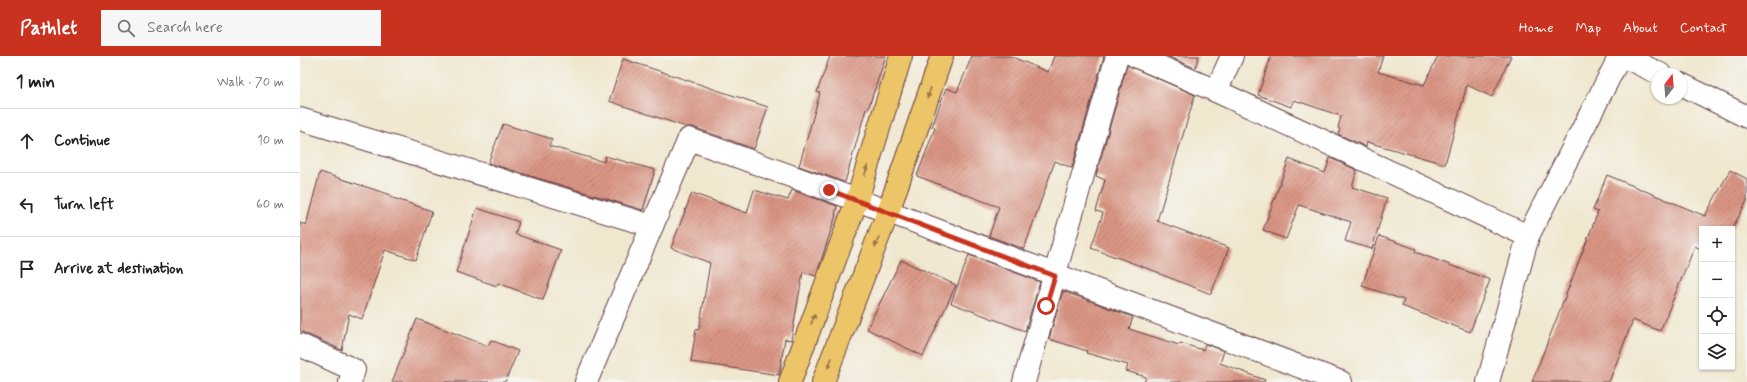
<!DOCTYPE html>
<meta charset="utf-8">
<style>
:root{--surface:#fff;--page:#f6f6f6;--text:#222;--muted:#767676;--line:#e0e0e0;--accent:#c8321e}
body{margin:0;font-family:Mynerve,sans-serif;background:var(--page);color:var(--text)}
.controls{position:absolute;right:12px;bottom:12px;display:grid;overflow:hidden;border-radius:0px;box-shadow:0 1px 3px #0004}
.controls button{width:36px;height:36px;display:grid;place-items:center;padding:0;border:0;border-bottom:1px solid var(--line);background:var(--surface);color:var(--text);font:20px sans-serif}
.compass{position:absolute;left:1351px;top:12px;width:36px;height:36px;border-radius:50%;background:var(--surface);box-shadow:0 1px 3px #0004;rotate:16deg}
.stop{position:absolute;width:12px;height:12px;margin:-9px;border:3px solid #c8321e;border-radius:50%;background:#fff}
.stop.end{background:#c8321e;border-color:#fff;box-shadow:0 1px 4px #0008}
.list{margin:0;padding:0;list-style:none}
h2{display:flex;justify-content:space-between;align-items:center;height:52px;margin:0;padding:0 16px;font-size:17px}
h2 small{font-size:13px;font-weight:400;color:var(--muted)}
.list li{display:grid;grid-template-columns:26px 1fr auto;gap:12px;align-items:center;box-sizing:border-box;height:64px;padding:0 16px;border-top:1px solid var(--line)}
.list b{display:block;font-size:15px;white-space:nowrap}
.list em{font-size:13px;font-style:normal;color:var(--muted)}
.icon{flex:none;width:22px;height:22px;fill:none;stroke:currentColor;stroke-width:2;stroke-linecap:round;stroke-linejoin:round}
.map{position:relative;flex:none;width:1447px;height:326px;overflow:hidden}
header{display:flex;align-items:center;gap:24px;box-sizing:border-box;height:56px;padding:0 20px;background:var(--accent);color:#fff}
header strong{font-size:19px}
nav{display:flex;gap:22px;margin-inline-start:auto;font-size:14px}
.search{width:280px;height:36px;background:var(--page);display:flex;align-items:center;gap:10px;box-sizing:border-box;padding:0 14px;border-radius:0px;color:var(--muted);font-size:15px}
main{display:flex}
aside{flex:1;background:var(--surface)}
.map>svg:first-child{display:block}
.building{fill:url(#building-hatch)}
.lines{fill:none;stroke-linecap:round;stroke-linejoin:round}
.minor-casing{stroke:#633d44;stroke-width:24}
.major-casing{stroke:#633d44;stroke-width:24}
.minor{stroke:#fff;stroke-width:22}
.major{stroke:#edc569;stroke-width:22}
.oneway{fill:#9c724a}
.route{stroke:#c8321e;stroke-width:5}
</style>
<header>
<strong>Pathlet</strong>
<div class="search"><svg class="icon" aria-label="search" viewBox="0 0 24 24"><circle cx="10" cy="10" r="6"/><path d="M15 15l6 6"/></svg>Search here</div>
<nav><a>Home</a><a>Map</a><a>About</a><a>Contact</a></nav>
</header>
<main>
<aside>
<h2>1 min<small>Walk · 70 m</small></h2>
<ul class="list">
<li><svg class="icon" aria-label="ahead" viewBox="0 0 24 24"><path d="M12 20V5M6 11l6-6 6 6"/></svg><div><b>Continue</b></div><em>10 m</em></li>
<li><svg class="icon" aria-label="left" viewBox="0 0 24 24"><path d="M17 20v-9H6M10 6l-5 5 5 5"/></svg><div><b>Turn left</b></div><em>60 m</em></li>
<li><svg class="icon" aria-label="arrive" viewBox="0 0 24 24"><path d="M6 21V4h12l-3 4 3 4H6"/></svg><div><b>Arrive at destination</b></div></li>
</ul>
</aside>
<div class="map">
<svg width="1447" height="326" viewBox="0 0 1447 326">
<defs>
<pattern id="building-hatch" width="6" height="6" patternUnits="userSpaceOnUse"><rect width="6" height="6" fill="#da9584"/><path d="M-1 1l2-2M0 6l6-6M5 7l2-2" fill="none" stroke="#b3796c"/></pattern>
</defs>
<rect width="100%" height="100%" fill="#f6f6f2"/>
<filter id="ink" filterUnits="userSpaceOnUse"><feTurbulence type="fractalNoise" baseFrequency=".025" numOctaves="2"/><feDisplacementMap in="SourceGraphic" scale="8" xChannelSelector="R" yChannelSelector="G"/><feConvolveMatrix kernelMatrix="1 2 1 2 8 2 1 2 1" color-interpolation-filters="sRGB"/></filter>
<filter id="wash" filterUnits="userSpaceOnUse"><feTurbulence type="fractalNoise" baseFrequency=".012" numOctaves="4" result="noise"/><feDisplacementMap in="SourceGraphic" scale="16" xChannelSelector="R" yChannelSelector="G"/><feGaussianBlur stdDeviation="0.9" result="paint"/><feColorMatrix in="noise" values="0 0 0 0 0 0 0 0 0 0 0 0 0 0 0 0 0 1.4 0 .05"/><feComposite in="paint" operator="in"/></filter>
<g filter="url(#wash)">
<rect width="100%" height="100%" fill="#f0e7cf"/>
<g id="blocks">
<g class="building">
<path d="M530,0H586L568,53H566L545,126L499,110L520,37L517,36Z"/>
<path d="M672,0H710L748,16L754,0H804L772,112L755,105L724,193L689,180L699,151L617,120L635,72L632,71L646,32L657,36Z"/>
<path d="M867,0H899L895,12Z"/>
<path d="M971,0H1083L1078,16L1124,29L1138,0H1211L1192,41L1167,29L1145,108L1067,86L1066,91L1038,78L1040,73L1038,72L1041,60L994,44L991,51L958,39Z"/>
<path d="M323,3L468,51L454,93L393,71H386L309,45Z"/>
<path d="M827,9L895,39L857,165L929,192L911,238L860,218V217L791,192L803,157L796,155L805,124L796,120Z"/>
<path d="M203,68L252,83L249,90L304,106L305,100L355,114L343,154L188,107Z"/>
<path d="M1030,102L1057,114L1052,131L1087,142L1072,193L1045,185L1051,166L999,149L986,183L963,174L989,103L1025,117Z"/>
<path d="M1430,114L1447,123V145L1432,173H1402V194L1395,190L1360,275L1333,264L1309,326H1232L1298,156L1293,154L1307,119L1405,160Z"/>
<path d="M20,116L91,139L90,141L132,155L116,204L85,194L62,263L49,258L42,294L0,275V167L6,169Z"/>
<path d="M454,134L488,144L492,134L537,150L535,159H536L516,220L503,216L491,284L485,283L479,319L391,306L396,273L399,274L410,207L371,192L392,137L447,157Z"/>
<path d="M177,152L219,166L215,178L261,194L243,244L198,227L197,230L156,216Z"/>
<path d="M1079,180L1116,193L1115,196L1190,224L1170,276L1102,250L1104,244L1062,230Z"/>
<path d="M669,199L740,226L725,275L651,247Z"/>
<path d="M601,204L656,229L623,300L567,273Z"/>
<path d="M763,235L833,261L829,273L879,289L880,287L903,294L905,288L924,295L920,307L965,324L964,326H844L846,321L826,315L828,309L786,297L787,295L749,283Z"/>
<path d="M117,263L188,290L191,284L218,295L205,326H92Z"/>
</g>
</g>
</g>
<g filter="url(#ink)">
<use href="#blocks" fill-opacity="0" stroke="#633d44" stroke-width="1"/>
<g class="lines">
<defs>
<g id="minor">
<path d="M835,0L916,35L1228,180"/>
<path d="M1323,0L1360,18"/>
<path d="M1381,28L1447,61"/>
<path d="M916,35L932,0"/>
<path d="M0,63L352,170"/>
<path d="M0,289L54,314L50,326"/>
<path d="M286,326L389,83L557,144L1041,326"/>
<path d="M724,326L817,0"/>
<path d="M1188,326L1228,180L1320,0"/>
</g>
<g id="major">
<path d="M490,326L557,144L601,0"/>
<path d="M523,326L588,156L642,0"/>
</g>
</defs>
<use href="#minor" class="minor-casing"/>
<use href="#major" class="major-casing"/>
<use href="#minor" class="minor"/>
<use href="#major" class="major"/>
</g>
<defs><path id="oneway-solid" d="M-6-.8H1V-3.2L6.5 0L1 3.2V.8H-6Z"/></defs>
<g class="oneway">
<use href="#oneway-solid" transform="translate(629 37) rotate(109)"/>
<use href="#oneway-solid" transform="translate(566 115) rotate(-73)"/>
<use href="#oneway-solid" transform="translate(577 186) rotate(111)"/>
<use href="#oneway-solid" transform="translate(513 263) rotate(-70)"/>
<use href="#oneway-solid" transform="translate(530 307) rotate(111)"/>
</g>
</g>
<g class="lines" filter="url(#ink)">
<path class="route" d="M529,134L755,220L746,250"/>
</g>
</svg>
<div class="controls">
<button>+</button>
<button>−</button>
<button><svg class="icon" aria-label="locate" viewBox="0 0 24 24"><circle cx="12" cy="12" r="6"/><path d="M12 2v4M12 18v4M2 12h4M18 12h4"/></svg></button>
<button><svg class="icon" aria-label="layers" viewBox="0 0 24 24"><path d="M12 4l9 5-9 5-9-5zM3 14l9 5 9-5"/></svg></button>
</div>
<svg class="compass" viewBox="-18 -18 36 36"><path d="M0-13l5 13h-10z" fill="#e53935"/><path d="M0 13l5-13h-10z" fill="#767676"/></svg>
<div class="stop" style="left:746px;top:250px"></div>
<div class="stop end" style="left:529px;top:134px"></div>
</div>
</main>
